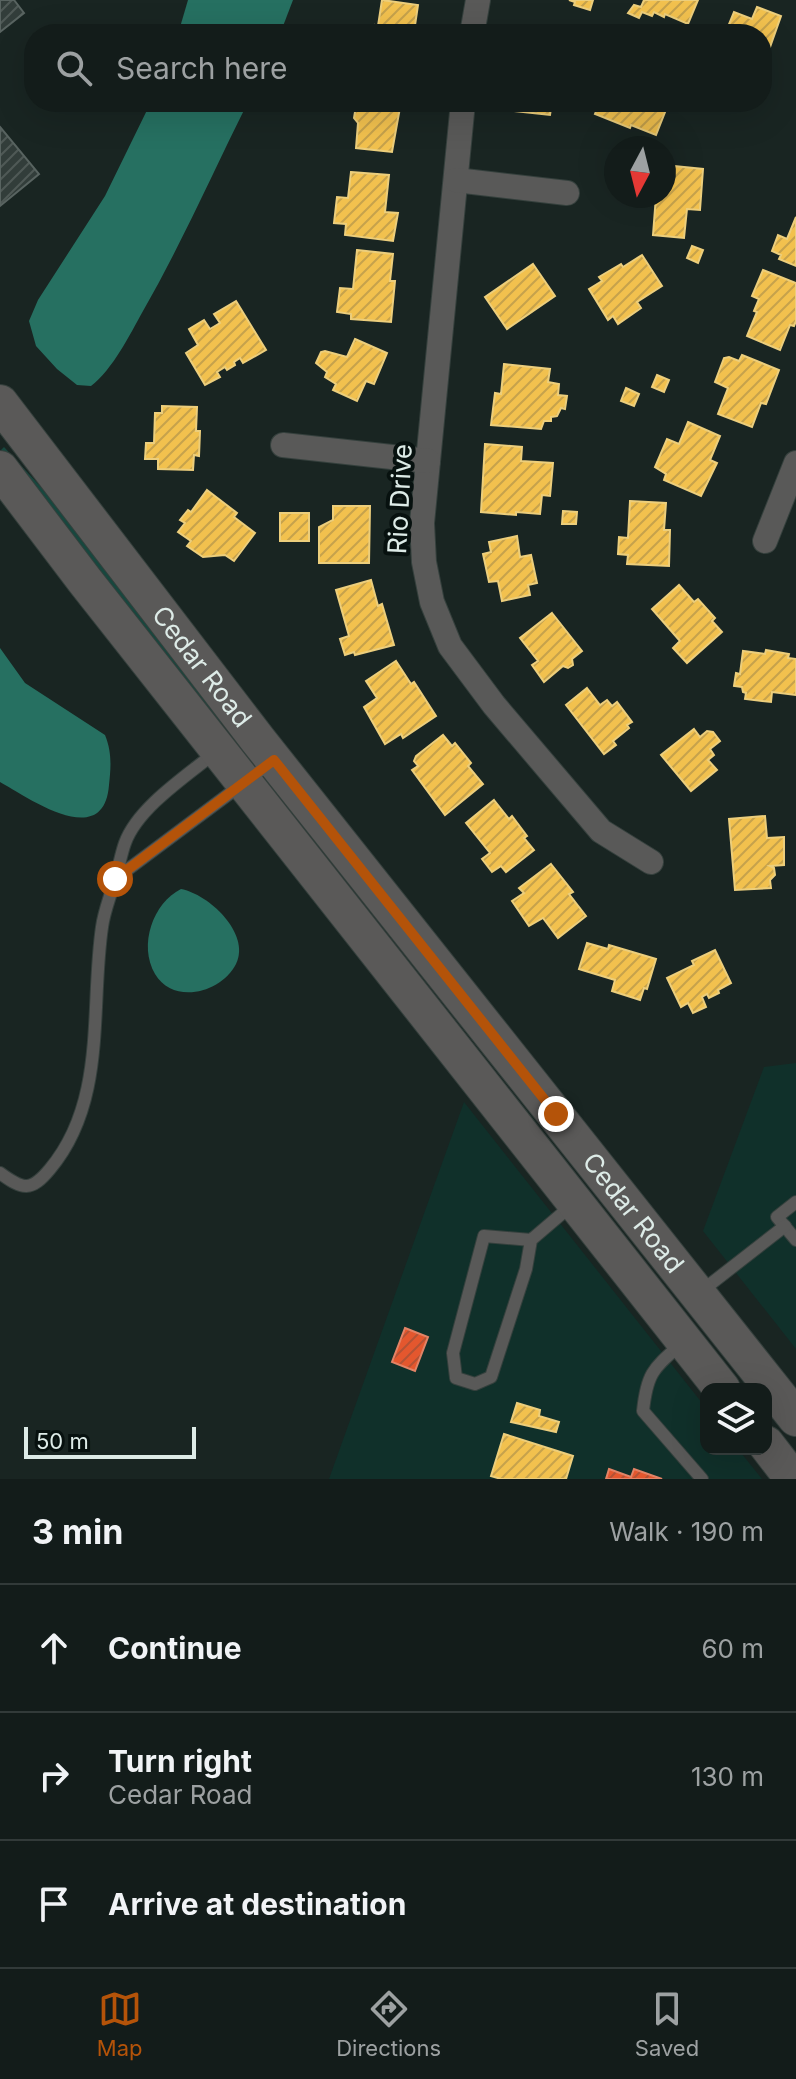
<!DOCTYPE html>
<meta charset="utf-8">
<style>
:root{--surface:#131c1a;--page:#1c2523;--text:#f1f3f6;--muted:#9da1a2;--line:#323a39;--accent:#b45309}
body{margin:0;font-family:Inter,sans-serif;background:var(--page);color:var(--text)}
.controls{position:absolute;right:24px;bottom:24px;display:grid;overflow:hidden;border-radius:16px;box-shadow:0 8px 32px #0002}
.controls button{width:72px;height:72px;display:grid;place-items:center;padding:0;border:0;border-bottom:2px solid var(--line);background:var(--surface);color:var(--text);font:40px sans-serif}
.compass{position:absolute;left:604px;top:136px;width:72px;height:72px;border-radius:50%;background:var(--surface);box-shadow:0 8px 32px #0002;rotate:187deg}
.scale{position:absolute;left:24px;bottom:20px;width:172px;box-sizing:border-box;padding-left:8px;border:4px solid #ddebe7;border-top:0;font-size:22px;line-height:28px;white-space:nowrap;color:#ddebe7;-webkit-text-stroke:6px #07110f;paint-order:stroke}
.stop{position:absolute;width:24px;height:24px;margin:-18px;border:6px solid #b45309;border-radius:50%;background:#fff}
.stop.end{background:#b45309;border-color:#fff;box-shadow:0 2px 8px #0008}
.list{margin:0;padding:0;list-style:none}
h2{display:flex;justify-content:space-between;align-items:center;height:104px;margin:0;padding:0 32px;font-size:34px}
h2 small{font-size:26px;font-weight:400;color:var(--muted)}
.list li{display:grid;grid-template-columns:52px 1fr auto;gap:24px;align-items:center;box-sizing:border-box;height:128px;padding:0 32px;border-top:2px solid var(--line)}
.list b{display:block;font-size:30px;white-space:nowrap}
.list p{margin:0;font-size:26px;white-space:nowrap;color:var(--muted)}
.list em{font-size:26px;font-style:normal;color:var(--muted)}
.icon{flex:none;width:44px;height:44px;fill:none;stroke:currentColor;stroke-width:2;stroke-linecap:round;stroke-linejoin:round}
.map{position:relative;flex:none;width:796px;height:1479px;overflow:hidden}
.search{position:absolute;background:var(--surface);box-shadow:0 8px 32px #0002;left:24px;right:24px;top:24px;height:88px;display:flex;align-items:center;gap:20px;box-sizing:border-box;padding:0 28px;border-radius:32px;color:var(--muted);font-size:30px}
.sheet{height:488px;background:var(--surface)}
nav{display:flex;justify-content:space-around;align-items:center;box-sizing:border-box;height:112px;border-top:2px solid var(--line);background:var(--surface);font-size:22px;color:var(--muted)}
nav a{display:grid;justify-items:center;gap:4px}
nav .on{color:var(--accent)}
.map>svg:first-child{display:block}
.built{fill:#10302a}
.grass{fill:#17473e}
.water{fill:#267061}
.homes{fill:url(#homes-hatch);stroke:#ecce7c;stroke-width:2}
.shops{fill:url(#shops-hatch);stroke:#e28366;stroke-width:2}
.building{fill:url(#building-hatch);stroke:#586360;stroke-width:2}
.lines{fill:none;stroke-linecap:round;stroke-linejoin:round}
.service-casing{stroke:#35403d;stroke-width:14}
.minor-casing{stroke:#35403d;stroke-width:26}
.primary-casing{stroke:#35403d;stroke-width:38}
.service{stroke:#595958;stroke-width:12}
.minor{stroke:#595958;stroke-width:24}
.primary{stroke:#5a5958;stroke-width:36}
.route{stroke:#b45309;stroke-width:10}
.labels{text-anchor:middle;stroke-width:8;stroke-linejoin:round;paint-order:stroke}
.street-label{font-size:26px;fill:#ddebe7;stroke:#07110f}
</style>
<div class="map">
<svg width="796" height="1479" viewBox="0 0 796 1479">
<defs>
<pattern id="homes-hatch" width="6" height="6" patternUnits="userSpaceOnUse" patternTransform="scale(2)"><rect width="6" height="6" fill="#f2c14e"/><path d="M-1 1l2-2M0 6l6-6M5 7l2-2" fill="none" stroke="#c6a24c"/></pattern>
<pattern id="shops-hatch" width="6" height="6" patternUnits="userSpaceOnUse" patternTransform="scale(2)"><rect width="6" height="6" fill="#e4572e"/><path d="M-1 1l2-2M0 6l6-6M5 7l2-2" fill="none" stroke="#b35235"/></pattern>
<pattern id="building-hatch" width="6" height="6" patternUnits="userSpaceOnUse" patternTransform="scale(2)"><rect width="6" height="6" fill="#323d3a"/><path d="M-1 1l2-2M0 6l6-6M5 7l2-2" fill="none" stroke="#4f5956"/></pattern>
</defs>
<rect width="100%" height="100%" fill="#192522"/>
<g class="built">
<path d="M796,1063V1349L703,1231L764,1067Z"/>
<path d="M464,1102L706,1408V1449H738L762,1479H329Z"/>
</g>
<path class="grass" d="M4,447L77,526L222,722L220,726L1,450Z"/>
<g class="water">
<path d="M188,0H293L280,34H178Z"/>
<path d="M151,102H248C213,172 182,243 143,311C129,336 113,369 91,386L77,385L57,369L36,346L29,321L38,300L105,196Z"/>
<path d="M0,648L25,683L105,735C112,752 111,767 109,785C104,851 30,799 0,782Z"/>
<path d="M181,889C208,894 251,933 236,964C222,992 174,1006 155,974C138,945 153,903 181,889Z"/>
</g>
<g class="homes">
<path d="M382,0L418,5L414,32L418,34H373L375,25L378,26Z"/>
<path d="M569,0H593L590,10L574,5L575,2Z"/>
<path d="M644,0H643H698L688,24L665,14L664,17L654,12L652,16L642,12L639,18L628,13L634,5L641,7Z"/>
<path d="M757,7L781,16L764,64L762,63V34H725L734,12L752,19Z"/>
<path d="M351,102H401L392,152L356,148L358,123L354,118L355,112L360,106L351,105Z"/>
<path d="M516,102H552L550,115L515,111Z"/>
<path d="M600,102H669L656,135L631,125L630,128L595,114Z"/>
<path d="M664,165L703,169L700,210L687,209L684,238L653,235L656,196H664Z"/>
<path d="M351,172L389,175L385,212L398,213L393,241L345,235L346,224L334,223L337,197L348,198Z"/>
<path d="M796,217V266L779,259L781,255L772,251L778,235L787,239Z"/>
<path d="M692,246L703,250L698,263L687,258Z"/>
<path d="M357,250L393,254L390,281H395L391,322L351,319V314L337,312L340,288L353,289Z"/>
<path d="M642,255L662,286L637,302L641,308L618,324L613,316L608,320L589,289L602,281L599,277L621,264L623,267Z"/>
<path d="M533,264L555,296L507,329L485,297Z"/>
<path d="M763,270L796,283V321L794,326L790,325L780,350L747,336L757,312L754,311L759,299L752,296Z"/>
<path d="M236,301L266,350L243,363L240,358L234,362L235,365L227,370L225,367L217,372L220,377L205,385L186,353L198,345L189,329L204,320L210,329L220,323L214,314Z"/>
<path d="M355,339L387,353L374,384L366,381L357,401L333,390L336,384L325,377L327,372L316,363L321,352L325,351L347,357Z"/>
<path d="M742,355L779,370L766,404L761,403L752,427L718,414L728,388L715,382L724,358L729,357L739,361Z"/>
<path d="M504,364L550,369L548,382L559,384L558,395L567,396L565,409L561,408L557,416L551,417V421H544L541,429L491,425L495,393L501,394Z"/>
<path d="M657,375L669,380L664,392L652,387Z"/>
<path d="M626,388L639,394L634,406L621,401Z"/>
<path d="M162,406L197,407L196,431H200L199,456L194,455L193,470L158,469V459H145L146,443H154L155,413H162Z"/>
<path d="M688,422L720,436L710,460L717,463L701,496L664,480L666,474L655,467L667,439L679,444Z"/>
<path d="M485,444L522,447L521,461L553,463L550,496L542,495L540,514L516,512V515L481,512Z"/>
<path d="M207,490L237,513L234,517L255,533L234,561L225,555L203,557L187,546L191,541L178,532L185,523L180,520L188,510L191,512Z"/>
<path d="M630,501L666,503L664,530H670L669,566L627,564L628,555L618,554L619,537L628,538Z"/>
<path d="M333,506H370L369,563H319V527L333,520Z"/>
<path d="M563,511L577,512L576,524H562Z"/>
<rect x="280" y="513" width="29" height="28"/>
<path d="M517,536L520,557L531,555L537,583L528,585L530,595L502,601L498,581L489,582L483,554L491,552L489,542Z"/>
<path d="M371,580L378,606L382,604L394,645L355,655L354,652L345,655L340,639L349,636L336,590Z"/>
<path d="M679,585L694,602L698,599L715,618L712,621L722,632L687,663L673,648L680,641L652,609Z"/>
<path d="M552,613L582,651L572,659L573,665L568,668L563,666L544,682L532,665L538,661L520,638Z"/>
<path d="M766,650L789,654L788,658L796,659V695L772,692L771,702L745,699L746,693L743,692L742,687L734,686L736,673L740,674L743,651L765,654Z"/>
<path d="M396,661L411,684L414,682L436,716L403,738L401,734L385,744L364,707L377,698L366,681Z"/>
<path d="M587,688L600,705L607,700L612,706L617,702L632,722L627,725L629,728L613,741L616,745L604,754L566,705Z"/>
<path d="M694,729L700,737L707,731L713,732L720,741L710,749L714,755L708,760L717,770L691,791L661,755Z"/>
<path d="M443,735L452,746L455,743L471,763L468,766L483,784L445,815L412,770L418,766L414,761L416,756Z"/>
<path d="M494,800L509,819L512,816L527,836L524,838L534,850L506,872L501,866L492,872L482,859L490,853L466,823Z"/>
<path d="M765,816L767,838L784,837V865L770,866L774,868L775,875L770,880L771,888L735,890L729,819Z"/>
<path d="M551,864L573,892L569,894L586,916L558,938L543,918L529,926L512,901L524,893L519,888Z"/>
<path d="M587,943L608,949L609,945L656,959L647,989L644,988L640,1000L612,991L615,980L579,969Z"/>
<path d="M715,950L731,983L718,990L719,993L709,998L707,994L702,997L706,1007L693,1013L688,1003L681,1007L667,978L694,965L692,961Z"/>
<path d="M517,1403L540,1410L539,1416L559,1422L556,1432L511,1422Z"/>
<path d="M504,1434L573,1456L566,1479H501L491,1476Z"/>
</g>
<g class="shops">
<path d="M405,1328L428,1337L415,1371L392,1362Z"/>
<path d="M609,1469L631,1477L634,1469L662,1479H606Z"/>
</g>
<g class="building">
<path d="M0,0H14L24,13L0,32Z"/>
<path d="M0,127L39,174L0,206Z"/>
</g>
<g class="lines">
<defs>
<g id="service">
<path d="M217,751C188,775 138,807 125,843C121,854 119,867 115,879L273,761"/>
<path d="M0,1173C23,1190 31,1192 50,1169C107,1101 90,1008 102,927C104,911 111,895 115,879"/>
<path d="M796,1202L777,1217L796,1240"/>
<path d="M531,1240L484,1236L453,1353L456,1378L475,1384L491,1377L526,1269L531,1240L572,1205"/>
<path d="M699,1293L785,1226"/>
<path d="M681,1344C654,1368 647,1372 643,1411L702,1479"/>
</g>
<g id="minor">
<path d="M472,34L478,0"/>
<path d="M463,102L422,523L424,562L432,602L450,646L494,705L601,831L651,862"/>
<path d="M456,180L567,193"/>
<path d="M283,445L428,461"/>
<path d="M765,541L796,463"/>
</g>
<g id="primary">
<path id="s1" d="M0,403L258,740L796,1418"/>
<path d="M0,469L85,581L722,1389"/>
<path d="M766,1444L793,1479"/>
</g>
</defs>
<use href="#service" class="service-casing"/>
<use href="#minor" class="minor-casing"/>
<use href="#primary" class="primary-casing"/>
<use href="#service" class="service"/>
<use href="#minor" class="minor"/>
<use href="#primary" class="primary"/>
</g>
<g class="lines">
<path class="route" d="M115,879L274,760L556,1114"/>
</g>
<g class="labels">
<g class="street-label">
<text transform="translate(400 499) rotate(-87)" y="9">Rio Drive</text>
<text dy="9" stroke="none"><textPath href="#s1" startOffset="332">Cedar Road</textPath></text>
<text dy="9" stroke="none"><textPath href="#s1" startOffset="1028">Cedar Road</textPath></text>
</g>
</g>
</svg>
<div class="controls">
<button><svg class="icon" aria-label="layers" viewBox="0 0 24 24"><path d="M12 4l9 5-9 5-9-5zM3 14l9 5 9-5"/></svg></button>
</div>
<svg class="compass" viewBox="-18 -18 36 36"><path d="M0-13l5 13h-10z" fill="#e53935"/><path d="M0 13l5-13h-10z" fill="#9da1a2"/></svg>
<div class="scale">50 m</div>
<div class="stop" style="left:115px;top:879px"></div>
<div class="stop end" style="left:556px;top:1114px"></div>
<div class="search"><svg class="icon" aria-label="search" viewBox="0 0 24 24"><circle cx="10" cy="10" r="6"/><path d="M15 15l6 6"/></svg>Search here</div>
</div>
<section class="sheet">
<h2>3 min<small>Walk · 190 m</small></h2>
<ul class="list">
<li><svg class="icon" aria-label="ahead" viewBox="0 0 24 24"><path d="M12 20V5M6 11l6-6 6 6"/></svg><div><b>Continue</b></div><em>60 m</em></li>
<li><svg class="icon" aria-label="right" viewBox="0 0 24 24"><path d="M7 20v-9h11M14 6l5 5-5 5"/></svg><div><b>Turn right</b><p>Cedar Road</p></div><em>130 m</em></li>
<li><svg class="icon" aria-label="arrive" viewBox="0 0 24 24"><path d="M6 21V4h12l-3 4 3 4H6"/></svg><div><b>Arrive at destination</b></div></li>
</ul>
</section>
<nav>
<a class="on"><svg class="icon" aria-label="map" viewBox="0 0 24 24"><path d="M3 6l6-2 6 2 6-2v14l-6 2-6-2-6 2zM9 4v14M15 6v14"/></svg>Map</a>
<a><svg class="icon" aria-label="directions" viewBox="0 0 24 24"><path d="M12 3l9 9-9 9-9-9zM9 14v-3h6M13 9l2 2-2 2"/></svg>Directions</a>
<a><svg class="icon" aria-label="saved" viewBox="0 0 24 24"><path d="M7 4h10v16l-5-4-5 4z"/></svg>Saved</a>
</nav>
